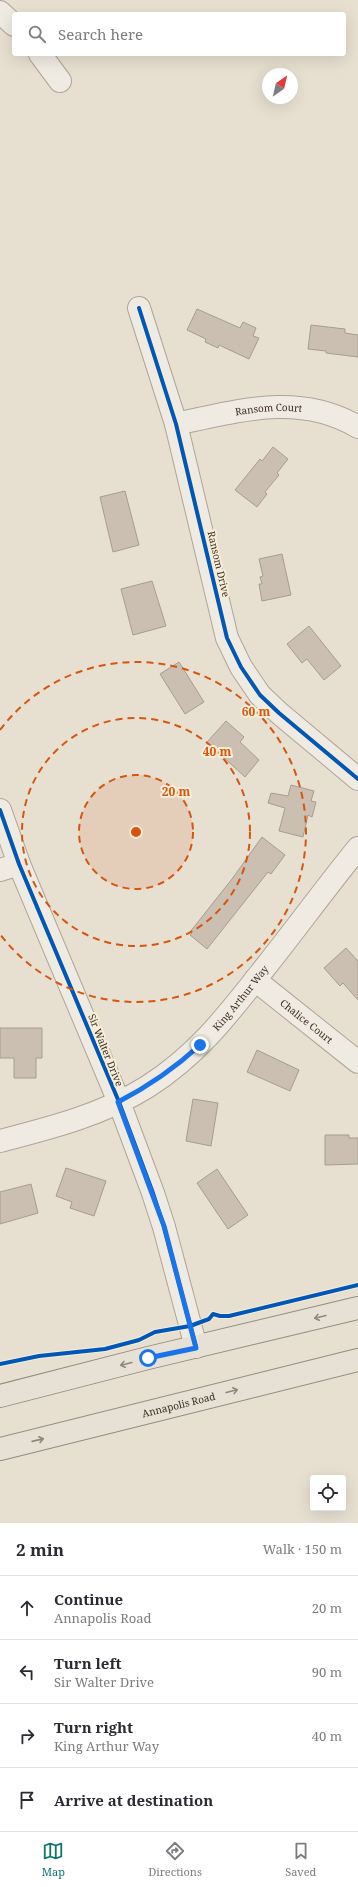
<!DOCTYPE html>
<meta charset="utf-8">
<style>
:root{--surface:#fff;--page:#f7f7f7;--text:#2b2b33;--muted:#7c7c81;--line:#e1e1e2;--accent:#0f766e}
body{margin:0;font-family:"Noto Serif",serif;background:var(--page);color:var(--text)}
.controls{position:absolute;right:12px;bottom:12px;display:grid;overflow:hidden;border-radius:4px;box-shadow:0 4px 16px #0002}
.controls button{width:36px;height:36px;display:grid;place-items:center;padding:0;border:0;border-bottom:1px solid var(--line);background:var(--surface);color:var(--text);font:20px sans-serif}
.compass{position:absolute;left:262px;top:68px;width:36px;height:36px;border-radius:50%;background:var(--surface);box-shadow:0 4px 16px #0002;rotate:34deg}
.stop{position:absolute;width:12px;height:12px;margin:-9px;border:3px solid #1a73e8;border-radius:50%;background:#fff}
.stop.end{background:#1a73e8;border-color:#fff;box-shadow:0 1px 4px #0008}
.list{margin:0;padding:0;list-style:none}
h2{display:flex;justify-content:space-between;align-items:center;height:52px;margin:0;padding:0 16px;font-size:17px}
h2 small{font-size:13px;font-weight:400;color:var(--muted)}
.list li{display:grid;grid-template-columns:26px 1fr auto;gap:12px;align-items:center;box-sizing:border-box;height:64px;padding:0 16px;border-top:1px solid var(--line)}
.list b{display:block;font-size:15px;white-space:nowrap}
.list p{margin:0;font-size:13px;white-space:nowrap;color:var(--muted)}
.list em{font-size:13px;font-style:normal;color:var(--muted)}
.icon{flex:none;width:22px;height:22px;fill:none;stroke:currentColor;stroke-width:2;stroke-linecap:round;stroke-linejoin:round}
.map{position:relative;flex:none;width:358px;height:1523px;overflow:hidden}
.search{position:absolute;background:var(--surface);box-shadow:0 4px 16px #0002;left:12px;right:12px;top:12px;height:44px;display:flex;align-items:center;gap:10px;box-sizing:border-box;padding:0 14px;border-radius:4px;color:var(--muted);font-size:15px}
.sheet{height:308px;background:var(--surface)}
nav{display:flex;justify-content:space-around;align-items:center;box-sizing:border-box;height:56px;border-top:1px solid var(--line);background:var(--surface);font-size:11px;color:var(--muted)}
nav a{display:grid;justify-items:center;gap:2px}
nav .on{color:var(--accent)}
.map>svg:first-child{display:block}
.building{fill:#cbbfb2;stroke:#a89c90}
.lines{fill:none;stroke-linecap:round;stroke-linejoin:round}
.minor-casing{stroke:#ada599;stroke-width:24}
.major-casing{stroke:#928b80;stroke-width:24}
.minor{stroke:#efebe3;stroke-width:22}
.major{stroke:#e6e1d4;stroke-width:22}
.cycleway-casing{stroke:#f7eed8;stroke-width:6}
.cycleway{stroke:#0057b8;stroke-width:4}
.oneway{stroke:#92887a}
.route{stroke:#1a73e8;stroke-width:5}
.ring{fill:none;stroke:#d7550e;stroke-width:2;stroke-dasharray:7 5}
.labels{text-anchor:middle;stroke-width:4;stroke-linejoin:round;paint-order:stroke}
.street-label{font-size:10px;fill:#3d2e20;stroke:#f7eed8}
.centre{fill:#d7550e;stroke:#f7eed8;stroke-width:2}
.ring-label{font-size:12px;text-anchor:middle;font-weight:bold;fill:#d7550e;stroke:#f7eed8;stroke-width:4;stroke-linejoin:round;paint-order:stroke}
</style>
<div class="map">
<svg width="358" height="1523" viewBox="0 0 358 1523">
<rect width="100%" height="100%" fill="#e7e0d1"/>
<g class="building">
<path d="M197,309L240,328L243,322L256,328L253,336L259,338L249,359L219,345L218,348L205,342L206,339L187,330Z"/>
<path d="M311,325L345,329V333L358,335V357L326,353V351L308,349Z"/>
<path d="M273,447L288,459L277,473L279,475L265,492L267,494L257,507L235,490L260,459L262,461Z"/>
<path d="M125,491L139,545L113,552L100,497Z"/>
<path d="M282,554L291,595L262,601L259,584H262L260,577L263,576L259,559Z"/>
<path d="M152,581L166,626L133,635L121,589Z"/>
<path d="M309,626L341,666L324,680L307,659L302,663L287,644Z"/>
<path d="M179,662L204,702L185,714L160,674Z"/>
<path d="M226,721L244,737L240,742L259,760L245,777L207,742Z"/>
<path d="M291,785L314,791L311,801L316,802L312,817L308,815L303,837L279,831L285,808L268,803L271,793L288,796Z"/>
<path d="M262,837L285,855L271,874L268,872L207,949L190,935L192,933L190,932L232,879Z"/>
<path d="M346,948L358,961V1000L343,983L340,986L324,968Z"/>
<path d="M0,1028H42V1058H36V1078H14V1058H0Z"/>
<path d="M257,1050L299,1070L290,1091L247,1072Z"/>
<path d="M193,1099L218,1103L211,1146L186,1141Z"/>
<path d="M325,1135H349V1138H358V1164L325,1165Z"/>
<path d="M66,1168L106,1181L94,1216L70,1208L72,1202L56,1196Z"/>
<path d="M217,1169L248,1215L228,1229L197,1183Z"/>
<path d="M31,1184L38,1213L0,1224V1192Z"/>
</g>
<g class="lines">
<defs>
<g id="minor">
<path d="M0,12L14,25"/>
<path d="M40,54L60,81"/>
<path d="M139,308L176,424L227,638L241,667L260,695L279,713L358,779"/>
<path id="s1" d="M176,424C238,411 299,392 358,427"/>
<path d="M0,810L19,864L119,1102L153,1193L164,1227L196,1347"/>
<path d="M0,870L19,864"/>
<path id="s2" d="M255,980L358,1062"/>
<path id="s3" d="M0,1141C50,1128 102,1115 147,1087C199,1054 230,1012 267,965C298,926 327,886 358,848"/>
</g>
<g id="major">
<path d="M0,1396L148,1358L358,1308"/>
<path id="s4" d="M0,1449L358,1360"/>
</g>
</defs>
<use href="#minor" class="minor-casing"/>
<use href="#major" class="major-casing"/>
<use href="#minor" class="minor"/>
<use href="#major" class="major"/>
<defs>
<g id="cycleway">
<path d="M139,308L176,424L227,638L241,667L260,695L279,713L358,779"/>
<path d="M0,810L19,864L119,1102L153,1193L164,1227L196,1347"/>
<path d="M0,1364L39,1356L105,1349L139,1340L155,1332L190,1326L209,1319L213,1314L220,1316H229L358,1285"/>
</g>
</defs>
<use href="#cycleway" class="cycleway-casing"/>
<use href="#cycleway" class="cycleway"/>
</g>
<defs><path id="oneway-shaft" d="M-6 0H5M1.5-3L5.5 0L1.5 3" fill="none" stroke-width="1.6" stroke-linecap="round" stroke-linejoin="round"/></defs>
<g class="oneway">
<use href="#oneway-shaft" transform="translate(320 1317) rotate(166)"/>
<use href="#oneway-shaft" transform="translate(126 1364) rotate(166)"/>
<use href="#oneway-shaft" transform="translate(232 1391) rotate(-14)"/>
<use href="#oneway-shaft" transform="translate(38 1440) rotate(-13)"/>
</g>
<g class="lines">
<path class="route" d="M148,1358L196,1348L164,1226L118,1102C149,1086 175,1068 200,1045"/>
</g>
<circle cx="136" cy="832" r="57" fill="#d7550e" fill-opacity=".12"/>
<g class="ring">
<circle cx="136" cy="832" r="57"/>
<circle cx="136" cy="832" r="114"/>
<path d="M0 730A170 170 0 1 1 0 934"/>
</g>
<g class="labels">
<g class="street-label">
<text dy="4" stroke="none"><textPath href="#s1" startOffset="94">Ransom Court</textPath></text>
<text transform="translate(219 564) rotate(77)" y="4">Ransom Drive</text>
<text dy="4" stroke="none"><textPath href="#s3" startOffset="287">King Arthur Way</textPath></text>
<text dy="4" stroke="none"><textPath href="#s2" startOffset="66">Chalice Court</textPath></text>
<text transform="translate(106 1050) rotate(68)" y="4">Sir Walter Drive</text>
<text dy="4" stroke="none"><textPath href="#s4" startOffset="184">Annapolis Road</textPath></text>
</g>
</g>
<circle cx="136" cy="832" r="6" class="centre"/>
<g class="ring-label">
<text x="256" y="716">60 m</text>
<text x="217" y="756">40 m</text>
<text x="176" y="796">20 m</text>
</g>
</svg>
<div class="controls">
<button><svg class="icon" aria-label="locate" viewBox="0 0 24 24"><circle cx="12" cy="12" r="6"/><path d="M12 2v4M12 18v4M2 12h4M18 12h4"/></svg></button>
</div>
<svg class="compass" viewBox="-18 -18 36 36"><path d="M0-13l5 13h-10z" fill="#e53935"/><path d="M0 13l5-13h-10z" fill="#7c7c81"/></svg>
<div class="stop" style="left:148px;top:1358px"></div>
<div class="stop end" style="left:200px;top:1045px"></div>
<div class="search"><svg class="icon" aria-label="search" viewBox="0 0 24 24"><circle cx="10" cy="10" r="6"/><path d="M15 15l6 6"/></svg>Search here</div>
</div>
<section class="sheet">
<h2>2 min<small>Walk · 150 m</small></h2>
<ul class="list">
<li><svg class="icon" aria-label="ahead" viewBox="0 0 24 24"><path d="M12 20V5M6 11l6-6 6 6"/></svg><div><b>Continue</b><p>Annapolis Road</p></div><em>20 m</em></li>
<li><svg class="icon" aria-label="left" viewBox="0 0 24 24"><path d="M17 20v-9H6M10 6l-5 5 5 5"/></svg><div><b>Turn left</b><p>Sir Walter Drive</p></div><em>90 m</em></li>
<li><svg class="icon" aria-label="right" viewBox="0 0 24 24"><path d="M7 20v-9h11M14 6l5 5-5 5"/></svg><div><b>Turn right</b><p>King Arthur Way</p></div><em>40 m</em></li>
<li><svg class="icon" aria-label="arrive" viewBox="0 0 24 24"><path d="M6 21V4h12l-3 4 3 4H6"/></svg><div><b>Arrive at destination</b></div></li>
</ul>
</section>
<nav>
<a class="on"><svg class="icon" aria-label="map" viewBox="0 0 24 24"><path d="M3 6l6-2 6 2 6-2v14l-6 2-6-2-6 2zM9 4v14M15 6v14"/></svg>Map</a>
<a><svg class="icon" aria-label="directions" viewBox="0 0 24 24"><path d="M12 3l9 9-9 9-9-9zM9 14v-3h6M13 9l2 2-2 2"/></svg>Directions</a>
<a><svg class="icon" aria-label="saved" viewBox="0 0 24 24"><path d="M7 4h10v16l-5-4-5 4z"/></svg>Saved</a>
</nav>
